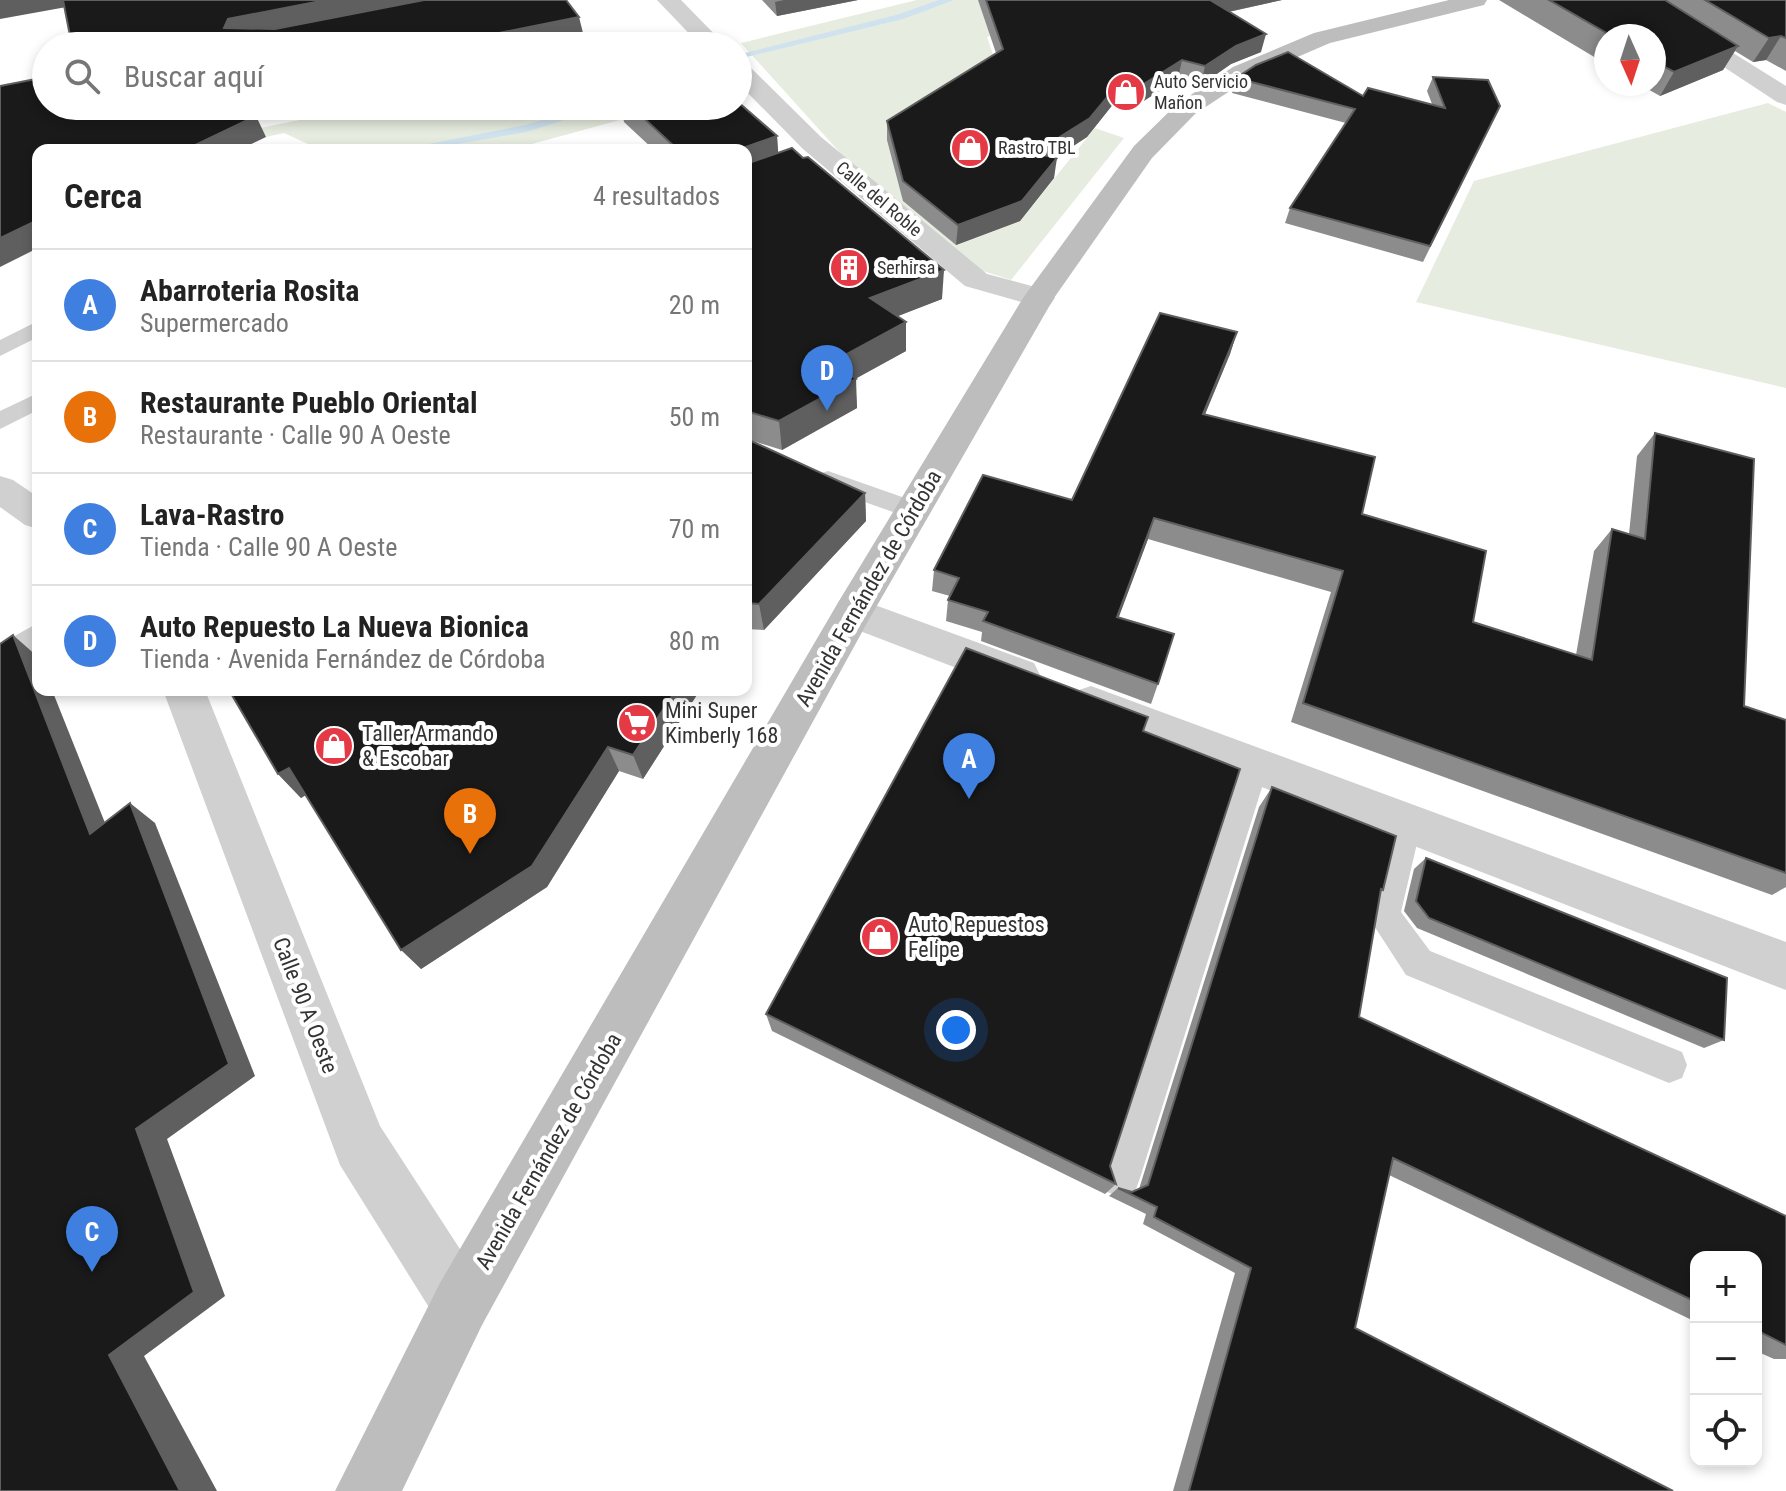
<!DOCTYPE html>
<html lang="es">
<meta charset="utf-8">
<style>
:root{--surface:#fff;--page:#f6f6f6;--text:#222;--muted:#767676;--line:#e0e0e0;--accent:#e63946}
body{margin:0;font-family:"Roboto Condensed",sans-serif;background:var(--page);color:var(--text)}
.controls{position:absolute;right:24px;bottom:24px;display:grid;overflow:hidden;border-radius:16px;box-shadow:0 4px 12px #0003}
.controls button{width:72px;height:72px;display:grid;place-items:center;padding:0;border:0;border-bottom:2px solid var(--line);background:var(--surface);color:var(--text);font:40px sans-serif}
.compass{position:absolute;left:1594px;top:24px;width:72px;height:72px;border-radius:50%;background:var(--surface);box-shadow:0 4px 12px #0003;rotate:177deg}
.you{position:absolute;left:956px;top:1030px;width:28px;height:28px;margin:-20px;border:6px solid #fff;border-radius:50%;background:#1a73e8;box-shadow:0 0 0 12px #1a73e833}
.badge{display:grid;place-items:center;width:52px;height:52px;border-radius:50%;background:var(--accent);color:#fff;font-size:26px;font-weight:700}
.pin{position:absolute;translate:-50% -66px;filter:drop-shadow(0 2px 4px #0008)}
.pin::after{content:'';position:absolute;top:42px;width:28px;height:24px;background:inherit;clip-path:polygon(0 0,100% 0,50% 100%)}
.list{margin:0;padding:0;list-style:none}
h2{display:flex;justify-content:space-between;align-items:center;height:104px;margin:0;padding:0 32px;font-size:34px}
h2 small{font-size:26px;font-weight:400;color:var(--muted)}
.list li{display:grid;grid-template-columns:52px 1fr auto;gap:24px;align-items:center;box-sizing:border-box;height:112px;padding:0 32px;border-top:2px solid var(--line)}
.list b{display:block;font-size:30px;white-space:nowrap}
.list p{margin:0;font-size:26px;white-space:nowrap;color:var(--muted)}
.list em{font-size:26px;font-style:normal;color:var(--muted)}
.icon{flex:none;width:44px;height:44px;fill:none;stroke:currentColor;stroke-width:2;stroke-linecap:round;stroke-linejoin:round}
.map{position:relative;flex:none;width:1786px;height:1491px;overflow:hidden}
.search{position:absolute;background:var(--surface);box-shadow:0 4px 12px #0003;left:32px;top:32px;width:720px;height:88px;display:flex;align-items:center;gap:20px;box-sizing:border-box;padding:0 28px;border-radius:44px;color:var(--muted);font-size:30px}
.panel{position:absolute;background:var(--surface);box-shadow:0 4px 12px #0003;left:32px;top:144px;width:720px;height:552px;border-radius:16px}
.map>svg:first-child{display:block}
.green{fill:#e6ecdf}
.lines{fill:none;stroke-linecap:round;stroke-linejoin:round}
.stream{fill:#cfe2ee;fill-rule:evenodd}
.lane{fill:#d0d0d0;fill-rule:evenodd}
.street{fill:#d0d0d0;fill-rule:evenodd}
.secondary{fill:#bdbdbd;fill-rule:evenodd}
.wall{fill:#8c8c8c}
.shaded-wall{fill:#5f5f5f}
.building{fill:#1a1a1a;stroke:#5f5f5f;stroke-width:2}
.labels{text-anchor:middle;stroke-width:8;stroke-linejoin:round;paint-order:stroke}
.far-poi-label{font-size:18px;fill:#333;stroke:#fff;text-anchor:start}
.far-street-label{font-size:18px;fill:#333;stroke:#fff}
.street-label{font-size:22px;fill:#333;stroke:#fff}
.poi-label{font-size:22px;fill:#333;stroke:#fff;text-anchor:start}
</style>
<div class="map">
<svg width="1786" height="1491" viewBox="0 0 1786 1491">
<rect width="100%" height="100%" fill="#fff"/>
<g class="green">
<path d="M917,0H1174L1028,19L987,37L998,69L1020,221L1095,128L1124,138L1011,280L980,270L853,167L741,43Z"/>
<path d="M1768,103L1786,112V388L1416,302L1474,181Z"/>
<path d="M369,106H671L510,150H321L284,133L266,137L250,130Z"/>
</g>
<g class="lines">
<g class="stream">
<path d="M939,0H954L903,19L746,57L741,54L896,15Z"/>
<path d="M591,106H610L526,132L424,150H398L525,125Z"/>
</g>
<g class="lane">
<path d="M38,321V337L0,356V340Z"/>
<path d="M38,393V410L0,429V411Z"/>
<path d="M828,471L922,504L926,510L922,516L913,519L819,486L816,480L819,474Z"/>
<path d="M38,623V648L0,669V644Z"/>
<path d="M1254,752L1265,756L1269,765L1140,1178L1135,1192L1121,1197L1107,1192L1102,1178L1239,765L1243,756Z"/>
<path d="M1406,808L1417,812L1422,822L1401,912L1430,951L1682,1052L1687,1065L1682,1078L1669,1083L1406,975L1367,915L1390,822L1395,812Z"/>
</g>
<g class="street">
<path d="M657,0H681L726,46H701Z"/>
<path d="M1622,0H1648L1786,86V105L1777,102Z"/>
<path d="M738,62L747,64L821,137L987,274L1050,291L1055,298L1050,305L1039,307L965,286L803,149L738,83Z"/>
<path d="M0,476L13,480L38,497V529L25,525L0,507Z"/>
<path d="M853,597L1034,663L1040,675L1034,687L1019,692L839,623L833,612L839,601Z"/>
<path d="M1091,686L1786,942V990L1076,715L1070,703L1076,691Z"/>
<path d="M163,690H205L380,1126L482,1283L491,1304L482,1325L461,1334L440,1325L340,1165Z"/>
</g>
<path class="secondary" d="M1449,0H1487L1484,5L1330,43L1251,77L1195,114L1152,158L1054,298L867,623L482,1325L402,1491H335L440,1283L839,601L1023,298L1134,146L1177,104L1233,67L1314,33Z"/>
</g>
<g class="wall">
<path d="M762,0H858L777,16Z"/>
<path d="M978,0H1282L1229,12L1261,52L1231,64L1201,85L1178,79L1128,111L1114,103L1087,137L1055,158L1054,178L1020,221L956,245L903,201L887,140V121L996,53Z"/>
<path d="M1499,0H1786V71L1766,60L1753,62L1735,51L1723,70L1660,96L1639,84H1654V36H1606V64Z"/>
<path d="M1433,77L1500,106L1423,262L1285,223L1290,208L1346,123L1232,93L1236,78L1363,96L1432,104L1427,91Z"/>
<path d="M621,106H738L777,136L778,153L942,299L897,316L906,322V351L855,379L857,408L782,450L750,440L865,493L866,521L764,630L746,629V150H654L624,122Z"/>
<path d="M1237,332L1230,354L1205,414L1362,514L1473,622L1576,655L1594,551L1612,529L1629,534L1637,456L1655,433L1744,706L1786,720V887L1772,895L1291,722L1331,592L1148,539L1118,618L1158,684L1151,704L981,641L982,632L946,621L948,600L950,596L932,591L934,570L1072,500Z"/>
<path d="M700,690L643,779L619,771L547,887L421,969L306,795L301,798L278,774Z"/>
<path d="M1143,731L1110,1166L1116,1184L1105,1194L772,1031L766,1014Z"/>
<path d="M1272,787L1383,890L1380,893L1359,1017L1786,1216V1359H1774L1756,1351V1257H1696V1322L1389,1175L1355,1328L1673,1491H1173L1235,1273L1143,1224L1146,1214L1109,1196L1118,1188L1132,1192L1139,1189L1259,807Z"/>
<path d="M1426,858L1724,1040L1704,1048L1417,928L1404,911L1414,869Z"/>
</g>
<g class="shaded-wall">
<path d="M0,0H69L72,6L0,19Z"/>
<path d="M326,0H429L238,39L224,28L228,19Z"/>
<path d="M784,0H858L777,16L775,2Z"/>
<path d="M1208,0H1282L1204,17Z"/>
<path d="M579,17L584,37L539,46H434Z"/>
<path d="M1266,34L1261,52L1231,64L1201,85L1205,66L1236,46Z"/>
<path d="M1781,36L1766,60L1753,62L1769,38Z"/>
<path d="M1738,46L1723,70L1660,96L1674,72Z"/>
<path d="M1182,60L1178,79L1128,111L1131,92Z"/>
<path d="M1118,84L1114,103L1087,137L1032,173L1034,153Z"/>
<path d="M256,116L266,137L239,150H185Z"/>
<path d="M777,136L779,164L746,176V150H740V149Z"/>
<path d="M1057,158L1054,178L1020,221L956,245L958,225Z"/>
<path d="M38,220V248L0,267V238Z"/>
<path d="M944,270L942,299L870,327V298Z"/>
<path d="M906,322V351L833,391L832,362Z"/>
<path d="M1237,332L1230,354L1196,436L1203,414Z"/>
<path d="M856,379L857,408L782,450L779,421Z"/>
<path d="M865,493L866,521L764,630L759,604Z"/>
<path d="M1154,518L1148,539L1111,638L1117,617Z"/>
<path d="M13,635L38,657V690H52L117,853L90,834Z"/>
<path d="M676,690H700L643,779L633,755Z"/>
<path d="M608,747L619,771L547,887L421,969L401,950Z"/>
<path d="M289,768L312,791L301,798L278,774Z"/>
<path d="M130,803L155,823L255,1076L167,1139L225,1296L144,1356L217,1491H180L109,1355Z"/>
</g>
<g class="building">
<path d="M63,0H326L228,19L224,28L275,29L424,0H566L579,17L434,46H72Z"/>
<path d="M986,0H1210L1266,34L1236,46L1205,66L1182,60L1131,92L1118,84L1090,118L1034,153L1057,158L1022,201L958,225L903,181L887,121L1003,49Z"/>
<path d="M1549,0H1665L1738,46L1674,72L1654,61V36H1612Z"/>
<path d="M1705,0H1786V38L1781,36L1769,38Z"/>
<path d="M1288,52L1363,96L1368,88L1445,108L1433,77L1488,80L1500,106L1430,246L1290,208L1355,109L1236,78L1256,65Z"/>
<path d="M46,77V106H232L256,116L185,150H38V220L0,238V86Z"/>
<path d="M738,102L777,136L740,149V150H678L631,106H738Z"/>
<path d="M792,148L803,158L808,157L944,270L870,298L906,322L832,362L856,379L779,421L746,411V164Z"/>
<path d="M1160,313L1237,332L1203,414L1375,457L1362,514L1486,551L1473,622L1592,660L1612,529L1645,539L1655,433L1754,459L1744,706L1786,720V873L1303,703L1343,571L1154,518L1117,617L1174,634L1158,684L983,621L988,612L948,600L959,578L934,570L983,475L1072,500Z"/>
<path d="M746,434L750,437L747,439L865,493L759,604L746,603Z"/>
<path d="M13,635L90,834L130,803L229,1064L136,1129L194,1292L109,1355L180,1491H0V644Z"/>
<path d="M966,648L1148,717L1143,731L1240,769L1110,1166L1116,1184L766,1014Z"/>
<path d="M229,690H676L633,755L608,747L532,866L401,950L289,768L278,774Z"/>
<path d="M1272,787L1396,836L1383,890L1381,889L1359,1017L1786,1216V1345L1756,1330V1257H1696V1302L1393,1158L1355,1328L1673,1491H1189L1251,1268L1154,1217L1157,1207L1118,1188L1132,1192L1148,1185Z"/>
<path d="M1426,858L1727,978L1724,1040L1429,918L1416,901Z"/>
</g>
<defs>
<symbol id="shop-disc" viewBox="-11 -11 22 22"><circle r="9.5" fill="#e63946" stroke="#fff"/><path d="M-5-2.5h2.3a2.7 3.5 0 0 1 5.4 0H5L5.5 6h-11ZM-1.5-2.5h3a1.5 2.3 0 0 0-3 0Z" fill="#fff"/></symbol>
<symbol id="building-disc" viewBox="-11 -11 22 22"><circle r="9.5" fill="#e63946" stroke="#fff"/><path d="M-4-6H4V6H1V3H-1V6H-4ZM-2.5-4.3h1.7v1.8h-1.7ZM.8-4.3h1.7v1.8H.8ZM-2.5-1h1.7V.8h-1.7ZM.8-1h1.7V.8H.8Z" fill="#fff"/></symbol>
<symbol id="supermarket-disc" viewBox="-11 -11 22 22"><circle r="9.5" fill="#e63946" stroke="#fff"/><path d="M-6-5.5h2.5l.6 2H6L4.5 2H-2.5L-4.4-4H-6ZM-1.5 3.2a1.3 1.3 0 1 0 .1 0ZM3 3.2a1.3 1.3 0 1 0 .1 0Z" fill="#fff"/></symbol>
</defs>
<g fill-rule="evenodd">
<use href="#shop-disc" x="1104" y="70" width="44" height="44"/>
<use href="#shop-disc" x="948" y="126" width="44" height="44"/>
<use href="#building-disc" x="827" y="246" width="44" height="44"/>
<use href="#supermarket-disc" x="615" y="701" width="44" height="44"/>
<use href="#shop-disc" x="312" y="724" width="44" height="44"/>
<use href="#shop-disc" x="858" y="915" width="44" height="44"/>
</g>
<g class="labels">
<g class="far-poi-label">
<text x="1154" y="88">Auto Servicio<tspan x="1154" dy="21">Mañon</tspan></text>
<text x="998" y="154">Rastro TBL</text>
<text x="877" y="274">Serhirsa</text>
</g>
<g class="far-street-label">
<text transform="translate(879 199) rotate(40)" y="6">Calle del Roble</text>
</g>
<g class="street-label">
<text transform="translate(868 588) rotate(-60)" y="8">Avenida Fernández de Córdoba</text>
<text transform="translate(306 1005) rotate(69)" y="8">Calle 90 A Oeste</text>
<text transform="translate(548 1151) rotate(-60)" y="8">Avenida Fernández de Córdoba</text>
</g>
<g class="poi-label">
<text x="665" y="718">Mini Super<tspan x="665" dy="25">Kimberly 168</tspan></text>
<text x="362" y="741">Taller Armando<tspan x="362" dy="25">&amp; Escobar</tspan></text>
<text x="908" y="932">Auto Repuestos<tspan x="908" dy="25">Felipe</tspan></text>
</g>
</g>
</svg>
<div class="controls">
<button>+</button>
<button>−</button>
<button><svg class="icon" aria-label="locate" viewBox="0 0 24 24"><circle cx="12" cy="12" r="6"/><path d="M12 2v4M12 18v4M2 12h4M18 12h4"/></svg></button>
</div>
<svg class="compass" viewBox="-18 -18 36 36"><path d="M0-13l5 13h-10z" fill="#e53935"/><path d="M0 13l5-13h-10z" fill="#767676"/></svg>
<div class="you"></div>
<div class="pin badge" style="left:969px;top:799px;background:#3f7fe0">A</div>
<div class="pin badge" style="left:470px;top:854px;background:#e8710a">B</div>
<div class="pin badge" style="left:92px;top:1272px;background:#3f7fe0">C</div>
<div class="pin badge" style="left:827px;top:411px;background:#3f7fe0">D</div>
<div class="search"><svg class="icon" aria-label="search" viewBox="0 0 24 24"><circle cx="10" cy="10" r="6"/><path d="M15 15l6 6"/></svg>Buscar aquí</div>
<section class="panel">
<h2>Cerca<small>4 resultados</small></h2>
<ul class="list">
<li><span class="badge" style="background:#3f7fe0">A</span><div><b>Abarroteria Rosita</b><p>Supermercado</p></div><em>20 m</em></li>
<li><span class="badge" style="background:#e8710a">B</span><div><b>Restaurante Pueblo Oriental</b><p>Restaurante · Calle 90 A Oeste</p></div><em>50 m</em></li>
<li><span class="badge" style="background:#3f7fe0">C</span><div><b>Lava-Rastro</b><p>Tienda · Calle 90 A Oeste</p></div><em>70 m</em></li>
<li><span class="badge" style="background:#3f7fe0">D</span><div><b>Auto Repuesto La Nueva Bionica</b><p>Tienda · Avenida Fernández de Córdoba</p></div><em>80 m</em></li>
</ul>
</section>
</div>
